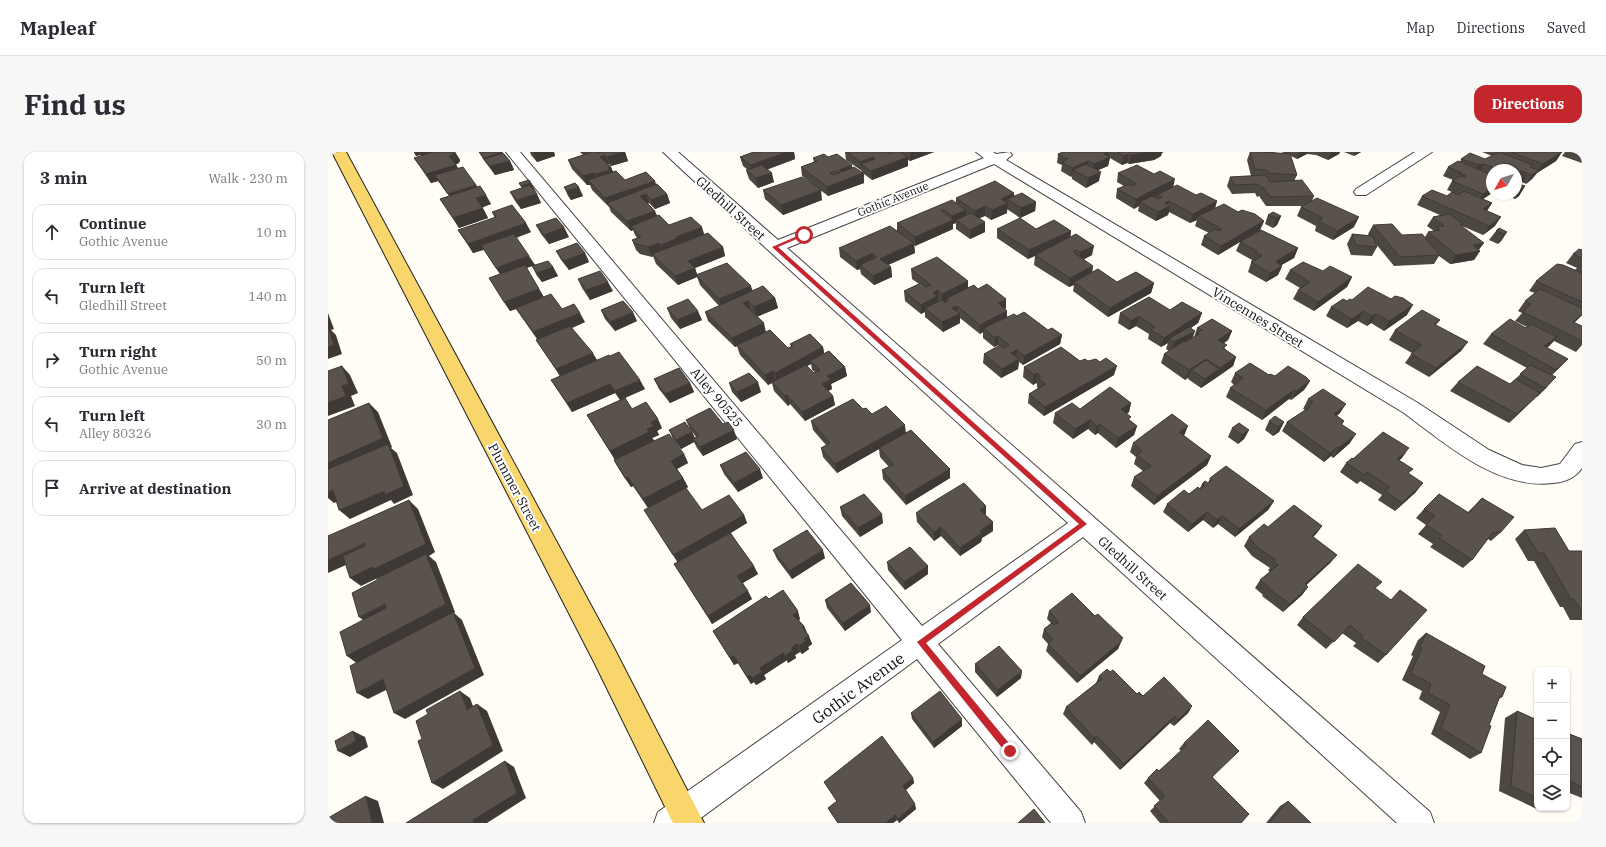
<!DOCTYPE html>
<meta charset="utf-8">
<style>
:root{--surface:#fff;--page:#f7f7f7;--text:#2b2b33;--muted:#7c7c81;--line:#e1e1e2;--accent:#c4262e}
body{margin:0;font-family:"IBM Plex Serif",serif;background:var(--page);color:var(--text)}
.controls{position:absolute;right:12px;bottom:12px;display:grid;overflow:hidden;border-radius:8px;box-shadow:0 1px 3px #0004}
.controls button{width:36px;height:36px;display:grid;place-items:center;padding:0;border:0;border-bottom:1px solid var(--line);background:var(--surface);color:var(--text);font:20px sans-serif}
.compass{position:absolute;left:1158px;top:12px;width:36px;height:36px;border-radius:50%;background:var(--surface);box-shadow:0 1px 3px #0004;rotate:231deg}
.stop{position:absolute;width:12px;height:12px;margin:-9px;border:3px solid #c4262e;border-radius:50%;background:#fff}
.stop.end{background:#c4262e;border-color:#fff;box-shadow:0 1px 4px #0008}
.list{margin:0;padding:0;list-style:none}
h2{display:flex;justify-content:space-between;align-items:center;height:52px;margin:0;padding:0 16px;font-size:17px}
h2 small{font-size:13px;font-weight:400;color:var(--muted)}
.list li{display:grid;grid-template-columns:26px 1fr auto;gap:12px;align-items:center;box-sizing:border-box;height:56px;margin:0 8px 8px;padding:0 8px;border:1px solid var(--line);border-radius:12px}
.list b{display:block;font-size:15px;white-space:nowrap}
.list p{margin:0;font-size:13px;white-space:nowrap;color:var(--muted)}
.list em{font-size:13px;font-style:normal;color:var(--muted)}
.icon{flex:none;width:22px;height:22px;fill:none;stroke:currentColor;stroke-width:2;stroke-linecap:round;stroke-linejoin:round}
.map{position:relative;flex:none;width:1254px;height:671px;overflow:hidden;border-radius:12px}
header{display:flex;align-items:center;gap:24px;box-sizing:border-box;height:56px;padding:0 20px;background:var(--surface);border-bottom:1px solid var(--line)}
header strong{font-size:19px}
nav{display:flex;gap:22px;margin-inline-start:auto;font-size:14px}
.intro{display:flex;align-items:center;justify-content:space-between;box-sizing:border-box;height:96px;padding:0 24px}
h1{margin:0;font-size:28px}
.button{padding:10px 18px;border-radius:12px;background:var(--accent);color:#fff;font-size:14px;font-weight:700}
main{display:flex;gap:24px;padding:0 24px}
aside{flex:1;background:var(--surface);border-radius:12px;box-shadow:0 1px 3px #0004}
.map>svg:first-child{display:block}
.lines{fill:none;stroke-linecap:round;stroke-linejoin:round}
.minor-casing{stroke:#444;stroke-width:2}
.major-casing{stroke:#222;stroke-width:2}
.minor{fill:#fff;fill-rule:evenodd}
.major{fill:#f9d66b;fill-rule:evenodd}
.wall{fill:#4d4742;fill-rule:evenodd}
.shaded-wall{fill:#3f3936}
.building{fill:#5a524d;stroke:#3f3936;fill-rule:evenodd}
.route{fill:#c4262e}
.labels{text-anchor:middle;stroke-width:4;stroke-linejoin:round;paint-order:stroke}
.far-street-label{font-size:11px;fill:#111;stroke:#fff}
.street-label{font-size:13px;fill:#111;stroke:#fff}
.near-street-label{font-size:16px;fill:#111;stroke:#fff}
</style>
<header>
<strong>Mapleaf</strong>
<nav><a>Map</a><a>Directions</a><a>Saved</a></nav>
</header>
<div class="intro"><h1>Find us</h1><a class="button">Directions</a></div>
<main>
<aside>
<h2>3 min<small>Walk · 230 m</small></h2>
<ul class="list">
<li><svg class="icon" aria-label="ahead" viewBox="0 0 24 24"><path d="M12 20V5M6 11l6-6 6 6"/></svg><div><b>Continue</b><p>Gothic Avenue</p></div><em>10 m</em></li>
<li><svg class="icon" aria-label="left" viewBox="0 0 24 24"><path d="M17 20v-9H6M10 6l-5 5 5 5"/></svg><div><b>Turn left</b><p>Gledhill Street</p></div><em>140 m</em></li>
<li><svg class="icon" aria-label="right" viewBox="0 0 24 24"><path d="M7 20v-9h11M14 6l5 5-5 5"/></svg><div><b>Turn right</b><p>Gothic Avenue</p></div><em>50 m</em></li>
<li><svg class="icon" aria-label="left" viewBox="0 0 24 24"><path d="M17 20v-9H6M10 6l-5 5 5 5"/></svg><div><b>Turn left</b><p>Alley 80326</p></div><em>30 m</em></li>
<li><svg class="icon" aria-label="arrive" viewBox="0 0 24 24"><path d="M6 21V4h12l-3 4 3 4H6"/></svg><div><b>Arrive at destination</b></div></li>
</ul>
</aside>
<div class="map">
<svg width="1254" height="671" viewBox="0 0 1254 671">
<rect width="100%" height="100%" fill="#fffdf5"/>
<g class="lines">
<defs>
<g id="minor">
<path d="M178,0H192L594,474L740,371L440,98L335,0H350L450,88L656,6L648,0H665L668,2L682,0L684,3L678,8L1090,251L1161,298L1194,313L1213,316L1232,312L1247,292L1254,290V316C1247,326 1237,330 1225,331C1169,338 1118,292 1076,261L666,12L459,96L1102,660L1106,671H1069L755,385L610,492L753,660L757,671H723L589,507L366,671H326L330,660L574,488Z"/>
<path d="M1087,0H1104L1038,43H1028L1026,40L1028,37Z"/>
</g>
<path id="major" d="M4,0H18L285,494L376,671H345L267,512Z"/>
</defs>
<use href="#minor" class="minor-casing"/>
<use href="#major" class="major-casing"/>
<use href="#minor" class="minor"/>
<use href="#major" class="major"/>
</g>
<g class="wall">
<path d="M86,0H127L132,8L131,11L128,12L130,16L148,33L163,52L154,55L160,66L131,76L112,47L121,44L110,29L103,31L86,6L93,4L92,3L88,4Z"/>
<path d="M151,0H174L182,9L186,18L167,23L155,7Z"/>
<path d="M202,0H226L227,4L209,10L203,3Z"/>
<path d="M252,0H297L300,9L283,14L281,12H280L283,15L285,20L297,28L328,33L339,42L342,51L327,57L321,51L320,52L329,64L341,73L376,82L395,95L397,104L367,116L369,123L424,138L447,146L450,156L429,164L438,180L460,196L463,195L462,192L495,195L496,202L517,215L519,224L503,232L504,237L500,239L505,244L507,253L477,269L462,252L460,254L446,239L444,231L440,233L412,203L409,194L407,195L380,169L377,160L391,154L372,133L369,125L350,133L328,112L325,104L324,105L312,102L308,98L304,88L309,86L307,83L305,78L303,79L283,60L281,55L264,38L262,33H259L244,17L240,8L255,3ZM483,212L484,218L487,220L486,221L479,214Z"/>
<path d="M424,0H466L467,7L440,17L446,30L430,36L421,27L418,18H420L415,14L412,5L425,0Z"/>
<path d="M517,0H606L582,9L580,8V14L544,28L536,22V31L500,44L474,24L473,15L486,10L485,6L500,5L534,20V19L518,8Z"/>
<path d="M735,0H836L834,1L833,4L826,8L801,12L799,11L794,13L782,6L780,14L769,18L771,29L758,36L744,27V24L743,25L733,19L734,13L729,11L730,2Z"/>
<path d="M922,0H948L946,1H956L953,0H1012L1011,2L1000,8L988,3L979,2L969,7L963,4L969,23L966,29L986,44L984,49L1026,75L1005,88L987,79L988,74L969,64L973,55L976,54H938L931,44L929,45L927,41L904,42L899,34L902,25L923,24L919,8Z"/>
<path d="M1016,0H1033L1026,4Z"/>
<path d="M1154,0H1234L1228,9L1209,21L1204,27L1198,32L1194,30L1192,32L1197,34L1191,44L1187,47L1176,42H1188V18H1164V41L1155,47L1164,51L1159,59L1167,74L1155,83L1134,74L1152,99L1146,108L1122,112L1111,104L1106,112L1066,114L1048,92L1049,95L1044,104L1023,103L1019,92L1024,82L1041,84L1040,82L1045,73L1074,83L1097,85L1100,80L1106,79L1099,74L1105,65L1112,63L1089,53L1094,44H1119L1124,40L1119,38L1124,29L1125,28L1115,24L1120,15L1132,10L1133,7H1157L1164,4Z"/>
<path d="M1237,0H1254V11L1234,4Z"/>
<path d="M790,21L845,35L868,43L889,49L887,57L910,60L936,69L932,78L970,96L966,106L953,113L954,114L950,123L938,130L920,120L924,108L908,99L912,90L890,103L873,93L876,84L881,81L867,74L869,68L862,71L841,60L840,63L828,69L810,59L811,54L806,57L788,46L789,37L796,34L789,30Z"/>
<path d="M191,31H203L213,51L193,57L187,49L182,40L194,36Z"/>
<path d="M236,35L255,44L243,48L240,44Z"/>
<path d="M435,38L494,48L455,63L437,47Z"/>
<path d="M686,41V44L708,50L707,59L692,66L679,57V61L663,68L657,64L651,66L657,80L642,87L628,77V71L625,72V77L587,94L586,93L587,101L560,113L563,115L564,125L546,133L533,122L532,117L529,118L512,105L511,96L569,79V71L628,51V46Z"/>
<path d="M164,60L203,80L188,86L207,113L198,116L216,145L234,157L257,170L244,176L269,208L317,237L297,246L304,257L334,276L329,279L331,283L324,286L326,288L356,302L360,311L349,317L355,326L360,335L320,356L305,334L303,335L291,317L286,308H287L259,263L292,248L287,241L244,260L223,228L232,224L208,188L209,187L188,157L182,159L161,126L172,122L156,98L145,101L130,78L167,66Z"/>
<path d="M940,63L953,64L949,73L945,76L937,72Z"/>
<path d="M208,73L241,85L221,92L213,82Z"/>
<path d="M669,77H708L743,79L742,85L764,103L756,107L764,120L789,130L826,131L823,141L780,165L745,139L746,133L741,135L706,113L707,104L700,107L669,86Z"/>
<path d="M1168,79L1179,80L1173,89L1170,92L1161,88Z"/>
<path d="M1254,98V163L1246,171L1254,174V193L1248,200L1226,189L1219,196L1240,207L1224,223L1219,235L1209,245H1208L1181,271L1122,239L1130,230L1182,232L1199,216L1155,192L1163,182L1199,175L1187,169L1194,161L1190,159L1197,149L1207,141L1201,139L1208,129L1247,118L1249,116L1238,111L1245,102Z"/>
<path d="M228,99L257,101L261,110L241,118L233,108Z"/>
<path d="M204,114L225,115L230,124L214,130L209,124Z"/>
<path d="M583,117L640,129V136L650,137L678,156L677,157L679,159V165L689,164L720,178L734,183L732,192L695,213L691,210L690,217L673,226L655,211L656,202L671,194L670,193L666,195L655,186V180L652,182L632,166V171L615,180L597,165V160L593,162L577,149L576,139L591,132L584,127Z"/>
<path d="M962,118L995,119L1024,125L1019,135L986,159L965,147L970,138L972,136L957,127Z"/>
<path d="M250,127L285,139L262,148L254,136Z"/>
<path d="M1024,148L1079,163L1056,179L1043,171L1039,174L1030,169L1019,176L998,164L1003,155Z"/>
<path d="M339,156L374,168L352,177L343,166Z"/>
<path d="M273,158L309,169L287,179L277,167Z"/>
<path d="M842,158L874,161L870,171L863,176L865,186L866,185L869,176L904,179L900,188L896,191L897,198L908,205L905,214L873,236L860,227L861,225L857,228L833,211L836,202L841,199L838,197L840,191L833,195L820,187L821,182L808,174L801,178L790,171L792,161Z"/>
<path d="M1112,168L1108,173L1133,199L1101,225L1077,211L1084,201L1061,188L1067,178Z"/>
<path d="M752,209L772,210L786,223L716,264L700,251L701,242L710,236L709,235V232L708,231L705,233L695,225L696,215Z"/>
<path d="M907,221L941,223L947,224L982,229L976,238L963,248L961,247L934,268L898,245L902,236L906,233L903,230Z"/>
<path d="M326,227L362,231L366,240L342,251L331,237Z"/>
<path d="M401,231L433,240L413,250L404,240Z"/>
<path d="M980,247L1012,261L1009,264L1016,269L1014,273L1022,291L1005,306L1003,304L996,310L954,279L959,270L977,258L975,257Z"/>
<path d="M803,251L801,260L799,262L802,269L809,274L806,283L788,296L770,281L767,283L760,277L745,287L725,271L727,261L752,257Z"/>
<path d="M535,257L578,281L622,317V326L578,353L555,327L554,318L561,315L552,305L551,297L509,321L495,305L493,296L498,293L485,278L483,269Z"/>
<path d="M358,268L395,272L409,287L375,304L369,296L366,290L353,297L345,287L341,278L364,280L367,286L368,285L362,277Z"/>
<path d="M941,269L956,270L951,280L945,284L937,278Z"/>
<path d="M904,276L921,278L916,287L910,292L900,285Z"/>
<path d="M856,284L883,304L879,313L826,353L803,334L806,325L815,319L806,312L808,305L802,300L805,291Z"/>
<path d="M1074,306L1071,308L1081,322L1088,340L1067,359L1050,348L1054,343L1032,329L1029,332L1012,320L1018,311L1025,307Z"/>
<path d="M392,313L435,326L410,340L396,322Z"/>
<path d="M882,326L946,349L940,358L907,385L890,372L885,376L875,368L860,380L835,360L839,352L861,342L872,336L874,332L880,331Z"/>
<path d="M1154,346L1172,381L1163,389L1160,387L1158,389L1144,408L1135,416L1102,395L1105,392L1090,382L1098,373L1088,366L1096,357L1140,360Z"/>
<path d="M658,354V362L657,363L665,370V379L654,386L653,390L632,404L613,384L606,389L589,370L588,361Z"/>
<path d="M512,355L555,371L532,385L514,364Z"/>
<path d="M316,358H374L416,363L419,371L403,381L430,422L415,431L424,447L384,472L346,412L350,410Z"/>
<path d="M994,374L988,382L985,385L1009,403L1002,411L978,433L980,435L974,443L955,460L934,444L935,443L927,436L932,428L942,420L940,418L942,416L924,404L916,394L921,385L940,375Z"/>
<path d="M1196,378L1241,399H1254V468H1242L1235,455H1232L1206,409H1200L1187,387Z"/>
<path d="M445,398L497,406L464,427L449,407Z"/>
<path d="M559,410L600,414V422L577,438L560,418Z"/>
<path d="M1047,436L1058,503L1050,511L1025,494L1028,491L1014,481L998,497L969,473L975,465Z"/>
<path d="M441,447L472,467L471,468L476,474L484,492L480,495L481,497L474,502L472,500L467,503L468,506L460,511L459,508L436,523L438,527L428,533L426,530L423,532L410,511L406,513L385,479Z"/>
<path d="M497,448L543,460L517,479L499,456Z"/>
<path d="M721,459L793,489L790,497L749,531L718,499L720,492L714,485L716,477L723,471L719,467Z"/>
<path d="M1098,481L1154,522L1174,545L1171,547L1161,573L1153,601L1142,607L1103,582L1112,560L1091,547L1094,539L1074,528L1085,504L1083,503L1090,488Z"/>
<path d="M647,512L693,526L669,545L647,520Z"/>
<path d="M782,520L809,542L815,544L864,554L860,561L846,574L842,571L792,618L766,590L764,593L735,562L738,555L768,531L771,524Z"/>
<path d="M1189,559L1209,568V656H1217L1211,658L1171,639L1177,566Z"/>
<path d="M583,561L634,574L606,596L584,567Z"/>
<path d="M1239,581L1254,587V646L1239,640Z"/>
<path d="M856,591L885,625L913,671H832L822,659L832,649L816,631L820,626L831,619L853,599L851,597Z"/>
<path d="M585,626L586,631L577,638L588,657L571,671L569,668L565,671H510L500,656L509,650L496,630Z"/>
<path d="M960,649L983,671H938L952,654Z"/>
</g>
<g class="shaded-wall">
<path d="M86,0H91L92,3L88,4Z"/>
<path d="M91,0H122L96,8Z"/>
<path d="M127,0L132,8L131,11L126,13L121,4Z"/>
<path d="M174,0L179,9L156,7V6Z"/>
<path d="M208,0H226L227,4L209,10L205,1Z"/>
<path d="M296,0H297L300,9L283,14L279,5Z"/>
<path d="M459,0H466L467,7L425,23L423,13Z"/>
<path d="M582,0H606L582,9Z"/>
<path d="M780,0L779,6L782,5L780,14L764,21L766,12L776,2Z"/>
<path d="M821,0H834L833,4L826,8L801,12L803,3Z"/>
<path d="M972,0H980L979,2L969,7Z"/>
<path d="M1003,0H1012L1011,2L1000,8Z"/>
<path d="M1028,0H1033L1026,4Z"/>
<path d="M1234,0L1228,9L1209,21L1204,27L1198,32L1204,23L1210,19L1215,12Z"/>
<path d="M800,2L799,11L794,13L796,4Z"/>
<path d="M277,3L281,12L276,14L272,5Z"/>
<path d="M545,5L546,14L533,12V19L532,10Z"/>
<path d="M580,5V14L544,28L543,19Z"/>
<path d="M182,9L186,18L167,23L162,14Z"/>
<path d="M760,9L759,18H745L744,24L743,25L744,16Z"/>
<path d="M1156,12L1151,21L1145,22L1150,13Z"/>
<path d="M128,13L133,22L107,23L110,29L103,31L98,22Z"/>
<path d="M524,13L525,22L512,27L511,18Z"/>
<path d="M283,15L287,25L272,32L268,22Z"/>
<path d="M773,20L771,29L758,36L760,26Z"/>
<path d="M266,21L270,30L260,28L262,33H259L255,24Z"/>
<path d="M444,21L446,30L430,36L428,26Z"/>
<path d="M535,21L536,31L500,44L499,35Z"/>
<path d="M1198,24L1192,33L1188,34L1192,27Z"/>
<path d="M847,27L845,36L829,43V44L815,52L812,50L811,54L806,57L808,47Z"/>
<path d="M327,29L330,38L318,43L321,51L315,53L279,51L281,56L277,46Z"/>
<path d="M203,31L208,40L198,43L193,34Z"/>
<path d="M148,33L154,42L125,51L120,42Z"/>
<path d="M1197,34L1191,44L1187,47L1193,37Z"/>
<path d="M251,35L255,44L243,48L239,39Z"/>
<path d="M1164,36V41L1149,51L1155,42Z"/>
<path d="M493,38L494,48L455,63L453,53Z"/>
<path d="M686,41V50L679,47V52L680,51L679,61L663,68L664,58L673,47Z"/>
<path d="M209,42L213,51L193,57L189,48Z"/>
<path d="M339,42L342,51L327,57L323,48Z"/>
<path d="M158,43L163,52L153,56L148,46Z"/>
<path d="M841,49L839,56L842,54L840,63L828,69L830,60L837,51Z"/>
<path d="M889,49L886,58L870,64L869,68L862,71L865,62Z"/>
<path d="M708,50L707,59L692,66L693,56Z"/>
<path d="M1164,51L1158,60L1155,57Z"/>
<path d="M657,54V64L647,68V59Z"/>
<path d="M155,56L160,66L131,76L125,66Z"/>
<path d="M638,58V67L628,68V71L625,72V77L587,94V85L624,69V64Z"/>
<path d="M327,59L331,68L303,74L305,78L303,79L299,69Z"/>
<path d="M953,64L949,73L945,76L948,66Z"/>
<path d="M1031,65L1026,75L1005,88L1009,79Z"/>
<path d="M1173,65L1167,74L1155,83L1161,74Z"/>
<path d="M936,69L932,78L890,103L893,94Z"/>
<path d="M657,70V80L642,87V78Z"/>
<path d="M198,71L203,80L145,101L140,92Z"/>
<path d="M236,75L241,85L221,92L216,83Z"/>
<path d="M374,75L377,85L336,102L333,93L348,85Z"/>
<path d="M743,79L742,88L700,107L701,98Z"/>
<path d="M1179,80L1173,89L1170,92L1176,82Z"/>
<path d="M331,91L335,101L324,102L325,104L324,105L320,95Z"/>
<path d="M586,91L587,101L553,116L552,107Z"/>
<path d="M1156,91L1150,99H1152L1146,108L1122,112L1128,103L1145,93Z"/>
<path d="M766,94L764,103L751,110L752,100Z"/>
<path d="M395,95L397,104L367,116L370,125L368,123L369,125L350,133L347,124L360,109Z"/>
<path d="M970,96L966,106L945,118L949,109Z"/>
<path d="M257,101L261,110L241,118L236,109Z"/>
<path d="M545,101L546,111L532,113V117L529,118L528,109Z"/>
<path d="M201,104L207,113L174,125L168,116Z"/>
<path d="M765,114L764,123L746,130V133L741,135L742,126Z"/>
<path d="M954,114L950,123L938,130L942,121Z"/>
<path d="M225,115L230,124L214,130L209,121Z"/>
<path d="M563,115L564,125L546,133L545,124Z"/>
<path d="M1024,125L1019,135L986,159L990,150Z"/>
<path d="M640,129V138L619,146V149L614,151V142Z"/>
<path d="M280,130L285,139L262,148L258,138Z"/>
<path d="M826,131L823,141L780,165L782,156Z"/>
<path d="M423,134L426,143L394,157L391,147Z"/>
<path d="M211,137L216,146L182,159L176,150Z"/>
<path d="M610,138V154L597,156V160L593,162V153L605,141Z"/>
<path d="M447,146L450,156L429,165L426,155Z"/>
<path d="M678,147V156L669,161L670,151Z"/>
<path d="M420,149L422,158L415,151Z"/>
<path d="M1085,153L1079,163L1056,179L1061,169Z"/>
<path d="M629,154V163L624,156Z"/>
<path d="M370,159L374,168L352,177L349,168Z"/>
<path d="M679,159V168L656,176L655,180L652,182V173Z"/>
<path d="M1035,159L1030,169L1019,176L1024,167Z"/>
<path d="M305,160L309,169L287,179L282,170Z"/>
<path d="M0,161L6,177L3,178L8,183L14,202L0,207Z"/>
<path d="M252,161L257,170L211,190L205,180Z"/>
<path d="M874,161L870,171L843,189L841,187L840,191L833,195L836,186Z"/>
<path d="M632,162V171L615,180L614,170Z"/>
<path d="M1048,162L1043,171L1039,174L1044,164Z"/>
<path d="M1254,162V163L1250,167L1237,179L1245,170Z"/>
<path d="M811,164L808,174L801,178L803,169Z"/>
<path d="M436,171L438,181L407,195L404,186Z"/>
<path d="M867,179L864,188L843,200L846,190Z"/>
<path d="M904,179L900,188L887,197L890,188Z"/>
<path d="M734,183L732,192L695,213L696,204Z"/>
<path d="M670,184V193L666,195L667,186Z"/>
<path d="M1229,185L1221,194L1208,204L1216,194Z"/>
<path d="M1140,190L1133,199L1101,225L1108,216Z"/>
<path d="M495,195L497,205L482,209L483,212L449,230L447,221Z"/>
<path d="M689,198L688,208L683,201Z"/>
<path d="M265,201L270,210L233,226L228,217Z"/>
<path d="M908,205L905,214L888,226L892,216Z"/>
<path d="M691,207L690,217L673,226L674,217Z"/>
<path d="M878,207L874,216L863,218L861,225L857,228L861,218Z"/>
<path d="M1240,207L1220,227L1228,218Z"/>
<path d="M14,214L22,223L30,241L23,244L27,254L0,264V251L14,234Z"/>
<path d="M789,214L786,223L716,264L717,255Z"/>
<path d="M517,215L519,224L503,232L504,237L496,241L494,232L499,224Z"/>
<path d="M891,217L888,226L873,236L877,227Z"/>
<path d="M445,219L448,229L440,233L437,223Z"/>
<path d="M709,221L708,231L705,233L706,223Z"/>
<path d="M1228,225L1219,235L1209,245L1217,236Z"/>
<path d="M312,228L317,237L292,248L287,239Z"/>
<path d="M982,229L976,238L963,248L968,239Z"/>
<path d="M430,230L433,240L413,250L409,240Z"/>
<path d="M362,231L366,240L342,251L337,242Z"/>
<path d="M282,232L287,241L244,260L239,251Z"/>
<path d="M966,238L961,247L934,268L938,258Z"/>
<path d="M1212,241L1203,250L1181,271L1189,262Z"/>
<path d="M459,243L462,252L460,254L457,244Z"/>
<path d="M505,244L507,253L477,269L474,260Z"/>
<path d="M41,251L50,260L64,295L63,296L69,301L85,343L66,352L63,348L22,367L11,358L56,339L0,324V311Z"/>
<path d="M803,251L801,260L791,267L793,257Z"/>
<path d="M1018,252L1012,261L1000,271L1006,262Z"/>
<path d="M330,267L334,276L329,279L331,283L324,286L326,289L287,308L282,299L319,277L323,270Z"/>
<path d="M762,268L760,277L745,287L747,277Z"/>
<path d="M956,270L951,280L945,284L950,275Z"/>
<path d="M772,272L770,281L767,283L769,274Z"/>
<path d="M577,273L578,282L551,296V297L509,321L507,312Z"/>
<path d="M809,274L806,283L788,296L790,286Z"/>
<path d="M860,274L856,284L848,289L851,280Z"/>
<path d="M406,278L409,287L375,304L372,295Z"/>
<path d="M921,278L916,287L910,292L914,283Z"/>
<path d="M364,280L368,289L365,287L366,290L353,297L348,288Z"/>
<path d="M1028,282L1022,291L1005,306L1011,296Z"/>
<path d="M1009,295L1003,304L996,310L1002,301Z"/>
<path d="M1081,296L1074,306L1062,316L1069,307Z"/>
<path d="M356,302L360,311L347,318L343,309Z"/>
<path d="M883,304L879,313L826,353L829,344Z"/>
<path d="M432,317L435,326L410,340L406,331Z"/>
<path d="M622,317V326L578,353L577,344Z"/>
<path d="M1039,320L1032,329L1029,332L1036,323Z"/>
<path d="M300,325L305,334L303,335L297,326Z"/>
<path d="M355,326L360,335L320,356L315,347Z"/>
<path d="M1095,331L1088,340L1067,359L1074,351Z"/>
<path d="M5,338L15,347L6,351L0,346V340Z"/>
<path d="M81,348L90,357L107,400L101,404L108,410L127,460L126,461L134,468L156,523L77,567L66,561L147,516L30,512L19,504L99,404L54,424L33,434L22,426Z"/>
<path d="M946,349L940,358L907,385L911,377Z"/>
<path d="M658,354V362L652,367V358Z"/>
<path d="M879,360L875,368L860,380L864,372Z"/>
<path d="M554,362L555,371L532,385L530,376Z"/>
<path d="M416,363L419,371L350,411L345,403Z"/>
<path d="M894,364L890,372L885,376L889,368Z"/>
<path d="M665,370V379L654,386L653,390L632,404V396L652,379Z"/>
<path d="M994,374L988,382L977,392L984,384Z"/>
<path d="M613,375V384L606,389V380Z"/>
<path d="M37,391L47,400L0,421V408Z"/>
<path d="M495,398L497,406L464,427L461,419Z"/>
<path d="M1009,403L1002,411L971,440L977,432Z"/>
<path d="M426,414L430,422L413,432L409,424Z"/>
<path d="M600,414V422L577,438L576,430Z"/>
<path d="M980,435L974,443L955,460L962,452Z"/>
<path d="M420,439L424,447L384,472L380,464Z"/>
<path d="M57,452L68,460L42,473L31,465Z"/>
<path d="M542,453L543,460L517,479L515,471Z"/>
<path d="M470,459L472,467L468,470L465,463Z"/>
<path d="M476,474L479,481L474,475Z"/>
<path d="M481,484L484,492L480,495L481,497L474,502L471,494L476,487Z"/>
<path d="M795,486L790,497L749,531L752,524Z"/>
<path d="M469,492L472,500L467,503L468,506L460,511L457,504L463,496Z"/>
<path d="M455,501L459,508L436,523L438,527L428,533L424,526L432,516Z"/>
<path d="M406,504L410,511L406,513L402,506Z"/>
<path d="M694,519L693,526L669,545L670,538Z"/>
<path d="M422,523L426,530L423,532L419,525Z"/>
<path d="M55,527L66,534L40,547L29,541Z"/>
<path d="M132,539L142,546L149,565L139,558Z"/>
<path d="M149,552L159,559L175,599L115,637L104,631Z"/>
<path d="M864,554L860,561L846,574L850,568Z"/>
<path d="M847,564L842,571L792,618L796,612Z"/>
<path d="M634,567V574L606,596L605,590Z"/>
<path d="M25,579L37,585L40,595L22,605L10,599Z"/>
<path d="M769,584L766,590L764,593L766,586Z"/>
<path d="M177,609L186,615L198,646L159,671H146L145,668Z"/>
<path d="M585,626L586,631L576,640L575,634Z"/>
<path d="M38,644L50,649L56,671H44Z"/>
<path d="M587,652L588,657L571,671L570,667Z"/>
<path d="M567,663L569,668L565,671H558Z"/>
</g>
<g class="building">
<path d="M105,0H127L126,2L121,4L128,13L98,22L86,6Z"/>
<path d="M151,0H174L156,6Z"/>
<path d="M264,0H268L270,1L274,0H296L279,5L277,3L272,5L283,15L280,16L282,18L268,22L266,21L255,24L240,8Z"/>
<path d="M426,0H459L423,13L412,5Z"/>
<path d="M519,0H559L562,2L566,0H572L580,5L543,19L533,12L547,7L545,5L532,10Z"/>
<path d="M735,0H779L776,2L782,5L766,12L760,9L744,16L734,10L740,7L730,2Z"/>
<path d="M789,0H821L803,3L800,2L796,4Z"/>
<path d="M922,0H936L962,2L969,23L940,21L939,18L927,17Z"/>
<path d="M1171,0L1205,13L1202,15L1211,18L1204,23L1194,19L1191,21L1198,24L1192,27L1188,26V18H1170L1156,12L1150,13L1133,7L1142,1L1157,7Z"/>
<path d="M1183,0H1234L1215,12Z"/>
<path d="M175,1L182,9L162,14L156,7Z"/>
<path d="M496,2L500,5L509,2L524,13L511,18L514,20L526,15L535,21L499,35L473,15L489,9L485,6ZM508,19L512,21L505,23L502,21Z"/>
<path d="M1130,9L1164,23V36L1155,42L1124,29L1132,24L1136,25L1138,24L1133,22L1134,21L1120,15Z"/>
<path d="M758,12L773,20L760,26L745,18Z"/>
<path d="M434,13L444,21L428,26L418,18Z"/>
<path d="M809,13L826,22L832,19L847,27L808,47L789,37L801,32L805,34L809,32L790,21Z"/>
<path d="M135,15L148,33L120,42L107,23Z"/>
<path d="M288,19L297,28L318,20L327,29L277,46L260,28Z"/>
<path d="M937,23L942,30L974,28L986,44L942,45L935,35H932L930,32L907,33L902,25Z"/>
<path d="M474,25L493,38L453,53L435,38Z"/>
<path d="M201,28L203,31L193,34L191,31Z"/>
<path d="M667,29L686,41L673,47L680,51L664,58L657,54L647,59L628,46Z"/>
<path d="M247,31L251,35L239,39L236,35Z"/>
<path d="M1188,31L1197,34L1193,37L1188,35Z"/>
<path d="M329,32L339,42L323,48L318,42L312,44L327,59L299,69L279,51Z"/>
<path d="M202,33L209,42L189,48L182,40Z"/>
<path d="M849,33L868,43L873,41L889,49L865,62L841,49L837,51L842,54L830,60L812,50L824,44L830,47L834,45L829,43Z"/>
<path d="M152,34L158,43L148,46L155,56L125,66L112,47Z"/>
<path d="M1104,38L1119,44L1124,40L1131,43L1136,39L1164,51L1155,57L1173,65L1161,74L1094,44Z"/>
<path d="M694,41L708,50L693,56L679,47Z"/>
<path d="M989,46L1031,65L1009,79L991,69L995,66L973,55Z"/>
<path d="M624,48L638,58L624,64L616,58L614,59L625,68L587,85L569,71Z"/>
<path d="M896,52L910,60L914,58L927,62L936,69L893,94L876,84L887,77L891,79L894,77L870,64Z"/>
<path d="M184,53L198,71L140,92L130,78L168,65L164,60Z"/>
<path d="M945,60L953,64L948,66L940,63Z"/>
<path d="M643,61L657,70L642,78L628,68Z"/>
<path d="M1122,62L1135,72H1132L1135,75L1156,91L1145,93L1152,99L1128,103L1100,80L1112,78L1108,75L1116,74L1105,65Z"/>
<path d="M331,63L341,73L363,65L374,75L348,85L350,86L333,93L331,91L320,95L308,92L304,88L313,85L303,74Z"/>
<path d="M228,66L236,75L216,83L208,73Z"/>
<path d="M692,66L708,77L726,68L743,79L701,98L669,77Z"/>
<path d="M1064,72L1074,83L1094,82L1112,103L1072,105L1045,73Z"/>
<path d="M562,74L586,91L552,107L563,115L545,124L532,113L549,105L545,101L528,109L511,96Z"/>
<path d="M1171,76L1179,80L1176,82L1168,79Z"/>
<path d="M933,78L970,96L949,109L948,110L954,114L942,121L923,110L934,104L927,100L929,99L912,90Z"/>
<path d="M380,81L395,95L360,109L367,116L347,124L324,102Z"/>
<path d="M186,82L201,104L168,116L153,93Z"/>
<path d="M748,82L766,94L752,100L748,98L745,100L765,114L742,126L707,103Z"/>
<path d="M1024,82L1045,84L1049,95L1028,93Z"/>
<path d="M249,91L257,101L236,109L228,99Z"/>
<path d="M1251,97L1254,98V106L1245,102Z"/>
<path d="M609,105L640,129L614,142L610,138L605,141L609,144L593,153L576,139L593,131L598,135L603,133L583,117Z"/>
<path d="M220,109L225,115L209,121L204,114Z"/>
<path d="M975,110L995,119L1002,114L1024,125L990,150L970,138L982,130L962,118Z"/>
<path d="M399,111L423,134L391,147L368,123Z"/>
<path d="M1229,112L1235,113L1254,121V150L1208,129Z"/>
<path d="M197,113L211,137L176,150L161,126Z"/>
<path d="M770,117L789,130L808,120L826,131L782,156L746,130Z"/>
<path d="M272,119L280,130L258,138L250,127Z"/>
<path d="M659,132L678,147L670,151L679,159L652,173L629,154L624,156L632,162L614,170L597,156L614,148L617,151L621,148L619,146L646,133L650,137Z"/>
<path d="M435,134L447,146L426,155L420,149L415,151L436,171L404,186L377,160Z"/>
<path d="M1040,135L1063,147L1067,144L1075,146L1085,153L1061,169L1048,162L1044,164L1035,159L1024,167L1003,155L1015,147L1019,149L1022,147L1024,148Z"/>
<path d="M1212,137L1254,156V162L1245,170L1254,174V189L1195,160L1203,152L1197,149Z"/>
<path d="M223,142L234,157L246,152L252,161L205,180L188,156Z"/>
<path d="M821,145L842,158L854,150L874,161L836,186L823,178L827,175L811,164L803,169L792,161Z"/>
<path d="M360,147L370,159L349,168L339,156Z"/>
<path d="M295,149L305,160L282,170L273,158Z"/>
<path d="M1094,158L1112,168L1106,172L1140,190L1108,216L1083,202L1094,193L1067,178Z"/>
<path d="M696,160L720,178L724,176L734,183L696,204L689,198L683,201L691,207L674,217L656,202L672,193L676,196L681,193L670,184L667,186L656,176L686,162L689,164Z"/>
<path d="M884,167L904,179L890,188L899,193L895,196L908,205L892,216L878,207L861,218L836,202L856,189L857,190L871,182L869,181L874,178L869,176Z"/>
<path d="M1182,167L1198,176L1203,172L1229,185L1216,194L1240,207L1228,218L1163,182Z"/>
<path d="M242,174L265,201L228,217L208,188Z"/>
<path d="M0,175L6,193L0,195Z"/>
<path d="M861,175L867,179L846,190L841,187Z"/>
<path d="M442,178L460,196L465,194L462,192L482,182L495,195L447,221L445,219L437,223L409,193Z"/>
<path d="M733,195L752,209L757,207L760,209L768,207L772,210L778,206L789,214L717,255L701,242L718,232L710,226L713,224L709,221L706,223L696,215Z"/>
<path d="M501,199L517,215L499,224L503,228L494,232L505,244L474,260L459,243L457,244L444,230L478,213L486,221L492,218L482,209Z"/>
<path d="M291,200L312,228L287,239L282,232L239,251L223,228L281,203L282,204Z"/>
<path d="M878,208L891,217L877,227L863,218Z"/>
<path d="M922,211L941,223L942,222L947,224L960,214L978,225L982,229L968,239L966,238L938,258L902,236L915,226L907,221Z"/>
<path d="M1202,213L1228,225L1217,236L1192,222Z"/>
<path d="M14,214L21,232L14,234L18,244L0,251V219Z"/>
<path d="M1149,214L1182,232L1188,227L1212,241L1189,262L1130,230Z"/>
<path d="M351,216L362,231L337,242L326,227Z"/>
<path d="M421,221L430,230L409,240L401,231Z"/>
<path d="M782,235L803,251L793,257L803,265L800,267L809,274L790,286L772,272L769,274L762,268L747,277L727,261L744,251L752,257Z"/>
<path d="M995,237L1018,252L1006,262L1016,269L1013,272L1028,282L1011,296L1009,295L1002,301L959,270L982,255L981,254L985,250L980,247Z"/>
<path d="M297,246L304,257L318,250L330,267L323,270L326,274L319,277L321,280L282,299L259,263Z"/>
<path d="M525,247L535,257L538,256L544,262L558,254L577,273L507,312L493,296L502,291L483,269Z"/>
<path d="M41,251L55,286L0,311V268Z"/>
<path d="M382,256L395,272L400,270L406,278L372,295L365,287L371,284L358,268Z"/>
<path d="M844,262L860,274L851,280L883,304L829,344L806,325L823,314L809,303L814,299L805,291Z"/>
<path d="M947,264L956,270L950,275L941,269Z"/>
<path d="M357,270L364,280L348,288L341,278Z"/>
<path d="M911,271L921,278L914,283L904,276Z"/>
<path d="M583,278L622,317L577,344L554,318L566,312L551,296Z"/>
<path d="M1055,280L1081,296L1069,307L1085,317L1080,321L1095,331L1074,351L1057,339L1062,335L1039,320L1036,323L1018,311L1024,306L1025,307Z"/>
<path d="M341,282L356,302L343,309L355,326L315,347L300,325L297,326L286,308L328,288Z"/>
<path d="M60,292L76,334L57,343L56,339L11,358L5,338L0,340V317Z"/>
<path d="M418,300L432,317L406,331L392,313Z"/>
<path d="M898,314L946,349L911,377L894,364L889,368L879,360L864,372L839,352L856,338L861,342L870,335L872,337L877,333L874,332L877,329L880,331L884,328L882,326Z"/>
<path d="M636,331L658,354L652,358L665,370L652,379L654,381L632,396L613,375L606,380L588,361L595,356Z"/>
<path d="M358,336L374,358L401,343L416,363L345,403L316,358Z"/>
<path d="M536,342L554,362L530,376L512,355Z"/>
<path d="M1111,342L1141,361L1154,346L1186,365L1172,381L1169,379L1168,381L1165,380L1144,408L1111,386L1114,383L1098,373L1107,364L1096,357Z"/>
<path d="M81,348L98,392L46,417L45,415L22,426L15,404L37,394V391L0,408V384Z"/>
<path d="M966,353L994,374L984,384L1009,403L977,432L980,435L962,452L940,436L941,435L932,428L950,413L946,410L948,408L930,396L921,385L936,372L940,375Z"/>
<path d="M1227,376L1241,399H1254V460L1246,447H1243L1216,401H1210L1196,378Z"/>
<path d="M479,378L495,398L461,419L445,398Z"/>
<path d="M402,381L426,414L409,424L420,439L380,464L346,412Z"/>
<path d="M582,395L600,414L576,430L559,410Z"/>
<path d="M98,402L118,452L19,504L12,480L58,456L57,452L31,465L24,441L49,428V426Z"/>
<path d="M1030,412L1054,430L1047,436L1063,448L1072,438L1099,458L1058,503L1033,486L1035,484L1022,473L1006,490L975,465Z"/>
<path d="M523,431L542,453L515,471L497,448Z"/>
<path d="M455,438L470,459L465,463L476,474L474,475L481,484L476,487L478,489L471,494L469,492L463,496L465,498L457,504L455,501L432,516L434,520L424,526L422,523L419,525L406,504L402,506L385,479L438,444L441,447Z"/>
<path d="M744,441L767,464L770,462L795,486L792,488L793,490L752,524L720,492L725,487L716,477L724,471L726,473L731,470L721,459Z"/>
<path d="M125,460L147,516L66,561L55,527L29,541L22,514Z"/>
<path d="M1098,481L1157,514L1154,522L1178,535L1174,545L1172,544L1161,573L1163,574L1153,601L1113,576L1122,553L1100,541L1103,532L1083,521L1094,496L1092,495Z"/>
<path d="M671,494L694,519L670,538L647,512Z"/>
<path d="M779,517L782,520L785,518L809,542L811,540L815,544L836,525L864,554L850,568L847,564L796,612L769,584L766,586L738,555L774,527L771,524Z"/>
<path d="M132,539L139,558L149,552L165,593L104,631L90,589L94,587L88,569L100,562L98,558Z"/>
<path d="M612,539L634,567L605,590L583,561Z"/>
<path d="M1189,559L1209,568V646L1183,634Z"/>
<path d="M880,568L911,599L884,625L921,662L913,671H841L826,654L837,644L820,626L829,617L831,619L858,594L856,591Z"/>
<path d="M25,579L28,589L10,599L7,589Z"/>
<path d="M1239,581L1254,587V635L1239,628Z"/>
<path d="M554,584L585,626L575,634L587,652L570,667L567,663L558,671H510L500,656L509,649L496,630Z"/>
<path d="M177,609L189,641L145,668L146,671H78Z"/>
<path d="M38,644L44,671H0V666Z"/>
<path d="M960,649L983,671H941Z"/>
<path d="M706,657L717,671H690Z"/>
</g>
<path class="route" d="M474,82L478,83L450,95L759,372L598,491L685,596V602L682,603L679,602L589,490L751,372L444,95Z"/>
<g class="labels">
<g class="far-street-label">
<text transform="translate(565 47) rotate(-22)" y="4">Gothic Avenue</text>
</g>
<g class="street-label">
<text transform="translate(403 56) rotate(42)" y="5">Gledhill Street</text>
<text transform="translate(930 165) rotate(31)" y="5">Vincennes Street</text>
<text transform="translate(389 245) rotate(50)" y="5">Alley 90525</text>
<text transform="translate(187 335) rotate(62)" y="5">Plummer Street</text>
<text transform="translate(805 416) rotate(42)" y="5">Gledhill Street</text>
</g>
<g class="near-street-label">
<text transform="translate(530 536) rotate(-36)" y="6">Gothic Avenue</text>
</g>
</g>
</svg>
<div class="controls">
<button>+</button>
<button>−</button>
<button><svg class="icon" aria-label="locate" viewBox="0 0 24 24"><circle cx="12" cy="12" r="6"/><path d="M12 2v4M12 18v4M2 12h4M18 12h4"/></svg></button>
<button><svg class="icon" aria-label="layers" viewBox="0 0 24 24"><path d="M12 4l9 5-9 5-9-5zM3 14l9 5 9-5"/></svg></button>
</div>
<svg class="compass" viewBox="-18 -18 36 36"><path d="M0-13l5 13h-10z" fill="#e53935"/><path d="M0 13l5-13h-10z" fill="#7c7c81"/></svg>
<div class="stop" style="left:476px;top:83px"></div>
<div class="stop end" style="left:682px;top:599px"></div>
</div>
</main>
